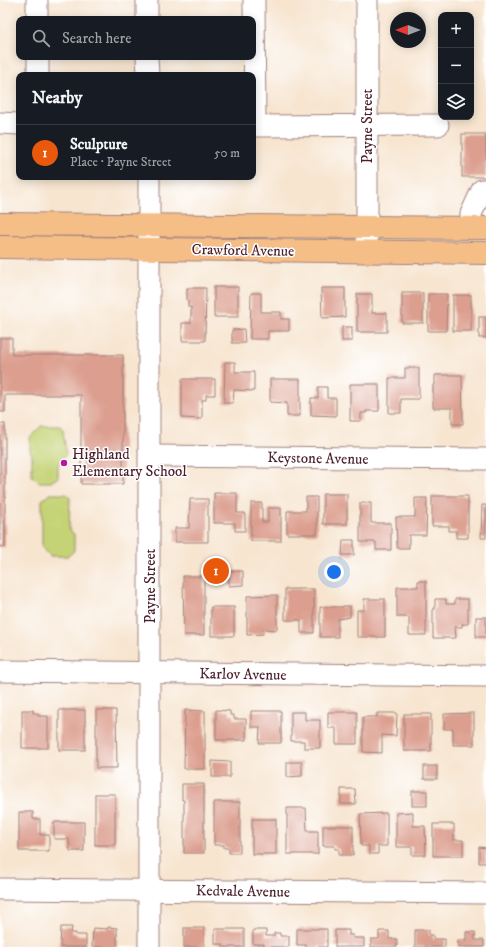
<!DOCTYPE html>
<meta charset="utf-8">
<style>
:root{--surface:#171b24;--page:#242831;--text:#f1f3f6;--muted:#9ea1a6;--line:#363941;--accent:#ea580c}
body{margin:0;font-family:"IM FELL DW Pica",serif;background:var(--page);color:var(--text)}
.controls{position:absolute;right:12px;top:12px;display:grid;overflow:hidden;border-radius:8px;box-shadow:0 2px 10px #0003}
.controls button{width:36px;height:36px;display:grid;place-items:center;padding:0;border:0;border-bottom:1px solid var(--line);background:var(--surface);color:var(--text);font:20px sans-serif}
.compass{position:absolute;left:390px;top:12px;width:36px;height:36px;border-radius:50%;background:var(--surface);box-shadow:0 2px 10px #0003;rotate:270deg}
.you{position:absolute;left:334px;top:572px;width:14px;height:14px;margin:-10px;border:3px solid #fff;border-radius:50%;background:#1a73e8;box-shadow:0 0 0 6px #1a73e833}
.badge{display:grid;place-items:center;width:26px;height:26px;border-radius:50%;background:var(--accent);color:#fff;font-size:13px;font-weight:700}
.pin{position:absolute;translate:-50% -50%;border:2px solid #fff;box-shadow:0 1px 4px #0006}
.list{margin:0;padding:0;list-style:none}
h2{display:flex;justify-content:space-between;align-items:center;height:52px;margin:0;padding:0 16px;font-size:17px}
h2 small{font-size:13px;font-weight:400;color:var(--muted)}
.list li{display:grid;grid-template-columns:26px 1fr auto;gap:12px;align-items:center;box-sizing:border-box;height:56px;padding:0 16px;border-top:1px solid var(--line)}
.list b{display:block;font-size:15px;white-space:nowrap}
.list p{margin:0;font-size:13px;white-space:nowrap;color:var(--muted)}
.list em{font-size:13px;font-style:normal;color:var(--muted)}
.icon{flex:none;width:22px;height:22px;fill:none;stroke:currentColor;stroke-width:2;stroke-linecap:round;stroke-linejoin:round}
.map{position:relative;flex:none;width:486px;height:947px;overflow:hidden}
.search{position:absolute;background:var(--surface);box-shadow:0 2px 10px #0003;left:16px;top:16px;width:240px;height:44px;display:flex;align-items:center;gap:10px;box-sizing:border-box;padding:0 14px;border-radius:8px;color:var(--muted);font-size:15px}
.panel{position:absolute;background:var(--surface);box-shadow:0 2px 10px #0003;left:16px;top:72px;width:240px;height:108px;border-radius:8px}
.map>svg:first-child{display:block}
.green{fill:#c4d375;stroke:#877950}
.building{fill:#dc9f8f}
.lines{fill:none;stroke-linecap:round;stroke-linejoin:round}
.minor-casing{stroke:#a0827e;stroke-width:23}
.major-casing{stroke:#a0827e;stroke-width:24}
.minor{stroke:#fff;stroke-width:21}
.major{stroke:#f6be87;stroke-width:22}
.poi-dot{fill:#b5179e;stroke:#fff;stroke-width:1.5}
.labels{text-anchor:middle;stroke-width:3;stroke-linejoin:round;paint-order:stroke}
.street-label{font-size:15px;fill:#4a1f2b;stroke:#fff}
.poi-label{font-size:15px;fill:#4a1f2b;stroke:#fff;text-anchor:start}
</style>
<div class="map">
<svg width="486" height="947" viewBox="0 0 486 947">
<rect width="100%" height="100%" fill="#fff"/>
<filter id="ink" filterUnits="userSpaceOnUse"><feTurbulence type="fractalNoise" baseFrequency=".025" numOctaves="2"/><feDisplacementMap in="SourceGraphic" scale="8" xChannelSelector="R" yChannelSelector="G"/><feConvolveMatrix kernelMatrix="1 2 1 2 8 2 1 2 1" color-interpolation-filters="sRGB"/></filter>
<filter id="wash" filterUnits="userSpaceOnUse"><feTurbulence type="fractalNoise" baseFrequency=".012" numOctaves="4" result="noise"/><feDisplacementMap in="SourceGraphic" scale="16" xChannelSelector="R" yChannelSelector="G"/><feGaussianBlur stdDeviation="0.9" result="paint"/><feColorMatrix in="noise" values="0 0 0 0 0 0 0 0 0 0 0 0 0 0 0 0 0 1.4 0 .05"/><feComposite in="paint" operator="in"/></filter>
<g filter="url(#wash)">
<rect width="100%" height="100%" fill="#f7e5d0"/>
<g class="green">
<path d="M41,426H60L63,429C63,438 66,445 66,454L58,464V477L51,482H38L32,476V454L30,451V438Z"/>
<path d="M50,494H66L70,498L69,530L74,534V551L68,556H50L42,547V500Z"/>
</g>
<g id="blocks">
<g class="building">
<rect x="462" y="134" width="24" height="43"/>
<rect x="214" y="287" width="24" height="30"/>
<path d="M187,288H206L205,341H182V323H191V307H188V300H187Z"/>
<path d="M321,288H345V317L322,318Z"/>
<path d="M251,293H261V312H281V319H289V331H268V339H250Z"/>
<rect x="402" y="293" width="21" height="30"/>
<path d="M357,294H372V313H387V332H357Z"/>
<path d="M428,294H447L446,331H428Z"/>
<rect x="453" y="295" width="18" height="36"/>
<rect x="479" y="317" width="7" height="21"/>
<rect x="342" y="327" width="10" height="14"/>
<path d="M244,329L245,343H232V330Z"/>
<path d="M0,338H12V355H123V484H81V395H5V412H0Z"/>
<path d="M225,362H235V372H254V391L234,390L233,403H224Z"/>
<path d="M405,368H419V399H401V413H389V378H405Z"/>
<path d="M435,375H462L463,424H452V408H433V385H435Z"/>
<path d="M182,379H215V395H206V400H202V419L182,418Z"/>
<path d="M270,379H300V416H287V403L270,402Z"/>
<path d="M350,384H379V411H366V413H361V421H350Z"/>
<path d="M318,387H327V398H336V416L311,415V398H318Z"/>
<rect x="0" y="424" width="5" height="123"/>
<path d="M214,493H237V513H245V531H235V523H214Z"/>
<rect x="323" y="494" width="24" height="30"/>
<path d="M432,496H468V538H456V531H449V526H432Z"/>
<path d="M306,497H317V534H287V511H306Z"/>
<path d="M415,498H427L426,535H409V548H397L396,517H415Z"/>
<path d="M190,499H208V542H175V528H189Z"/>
<path d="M251,503H262V522H268V508H281V541H251Z"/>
<path d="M360,503H371V523H391V550H376V542H360Z"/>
<path d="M482,505H486V538H481Z"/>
<path d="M343,540H354V555H342Z"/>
<path d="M229,571H243V585L229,586Z"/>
<path d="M183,576H204V635H184Z"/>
<path d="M418,581H426V635H409V617H397V587H418Z"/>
<path d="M285,589H314V633H301V620H285Z"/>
<path d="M277,595V630L263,629V634L247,635V596Z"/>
<path d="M364,599H385V637H357V610H364Z"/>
<path d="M435,599H446V604H455V599H468V624H462V627H455L456,638H433V609H435Z"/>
<path d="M343,606H350V617L338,619V637H320V607H343Z"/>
<rect x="211" y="607" width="23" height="29"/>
<rect x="476" y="617" width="10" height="20"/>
<path d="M22,710H33V713H38V716H48V748H22Z"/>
<rect x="59" y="710" width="26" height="40"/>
<path d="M96,710H116L117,768H96Z"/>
<path d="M185,710L205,711V769H184Z"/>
<path d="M216,710L230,711V715H234V719H246V740H216Z"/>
<path d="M251,711H281V743H259L260,727H251Z"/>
<path d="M291,712H305V720H320V748H304V741H291Z"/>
<path d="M328,712H357V744H336V728H328Z"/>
<path d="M377,713H397L396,736L382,735V753L363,752V717H377Z"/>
<path d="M474,713V745H453V729H444V714Z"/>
<rect x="404" y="714" width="27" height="37"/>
<path d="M212,761L230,762V777H212Z"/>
<path d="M287,762H302V776L287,777Z"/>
<rect x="424" y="766" width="13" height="13"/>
<path d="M182,784H204V853H184V800H182Z"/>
<path d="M341,789H355L356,804H341Z"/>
<rect x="412" y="791" width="15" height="15"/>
<rect x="95" y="794" width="20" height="51"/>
<path d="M214,802H240V853H229V848H224V845H214Z"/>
<path d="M287,808H306L307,831H318V854H287Z"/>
<path d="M19,812H33V819H40V835H49V851H19Z"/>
<path d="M413,812V826H425L426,855H412V847H396V813Z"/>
<path d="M387,813V846H378V854H369V846H361L360,814Z"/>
<rect x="252" y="819" width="24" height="35"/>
<path d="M54,822H84V851H70L69,839H54Z"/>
<path d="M433,824H454V840H463V856H433Z"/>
<path d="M323,826H353V855H339V849H335V846H323Z"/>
<path d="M479,847L486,848V863H479Z"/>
<path d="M61,927H72L71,933H76V935H86V947H60Z"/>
<path d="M108,927L117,928V947H92L93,928L108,929Z"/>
<rect x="184" y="928" width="20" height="19"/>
<path d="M215,929H244V947H223V944H215Z"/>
<path d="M297,929H327V947H306V945H297Z"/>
<path d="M253,930H266V936H274V933H280V936H289V947H264V944H253Z"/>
<path d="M335,930H349V935H353V938H364V947H335Z"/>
<path d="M415,930H429V935H433V939H445V947H415Z"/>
<path d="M379,931H389V939H397V947H371V939H379Z"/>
<path d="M466,932H475V940H484V947H458V940H466Z"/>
</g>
</g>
</g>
<g filter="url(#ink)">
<use href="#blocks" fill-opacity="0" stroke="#a0827e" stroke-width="1"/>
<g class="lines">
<defs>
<g id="minor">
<path d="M37,0V19"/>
<path d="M147,0V19"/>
<path d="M254,0L255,126L438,125"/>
<path d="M38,57V75"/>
<path d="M147,57L148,75"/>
<path d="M0,123L19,124"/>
<path d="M149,177V947"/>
<path d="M472,228L471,214L482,190H486"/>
<path d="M367,251V0"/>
<path d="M150,456L486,459"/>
<path d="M0,671L486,676"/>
<path d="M0,889L486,893"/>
</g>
<g id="major">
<path d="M0,224L486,228"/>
<path d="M0,247L486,253"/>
</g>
</defs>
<use href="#minor" class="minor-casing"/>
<use href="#major" class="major-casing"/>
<use href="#minor" class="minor"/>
<use href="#major" class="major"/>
</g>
</g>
<circle class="poi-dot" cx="64" cy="463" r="4"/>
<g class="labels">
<g class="street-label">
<text transform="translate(367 126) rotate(-90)" y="5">Payne Street</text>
<text transform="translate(243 250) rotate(1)" y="5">Crawford Avenue</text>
<text transform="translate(318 458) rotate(1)" y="5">Keystone Avenue</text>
<text transform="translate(150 586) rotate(-90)" y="5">Payne Street</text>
<text transform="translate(243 674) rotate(1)" y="5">Karlov Avenue</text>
<text transform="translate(243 891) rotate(1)" y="5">Kedvale Avenue</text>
</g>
<g class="poi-label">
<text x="72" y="459">Highland<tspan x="72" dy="17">Elementary School</tspan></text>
</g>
</g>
</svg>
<div class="controls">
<button>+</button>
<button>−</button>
<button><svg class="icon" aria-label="layers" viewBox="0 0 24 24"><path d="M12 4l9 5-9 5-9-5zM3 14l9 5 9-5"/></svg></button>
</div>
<svg class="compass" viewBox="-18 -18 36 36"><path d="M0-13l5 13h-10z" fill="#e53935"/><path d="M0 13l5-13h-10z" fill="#9ea1a6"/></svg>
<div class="you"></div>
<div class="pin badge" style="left:216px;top:571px">1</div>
<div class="search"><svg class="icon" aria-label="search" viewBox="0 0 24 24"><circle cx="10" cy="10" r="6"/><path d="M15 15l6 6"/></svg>Search here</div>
<section class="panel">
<h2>Nearby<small></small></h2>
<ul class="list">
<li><span class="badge">1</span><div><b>Sculpture</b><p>Place · Payne Street</p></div><em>50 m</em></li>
</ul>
</section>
</div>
